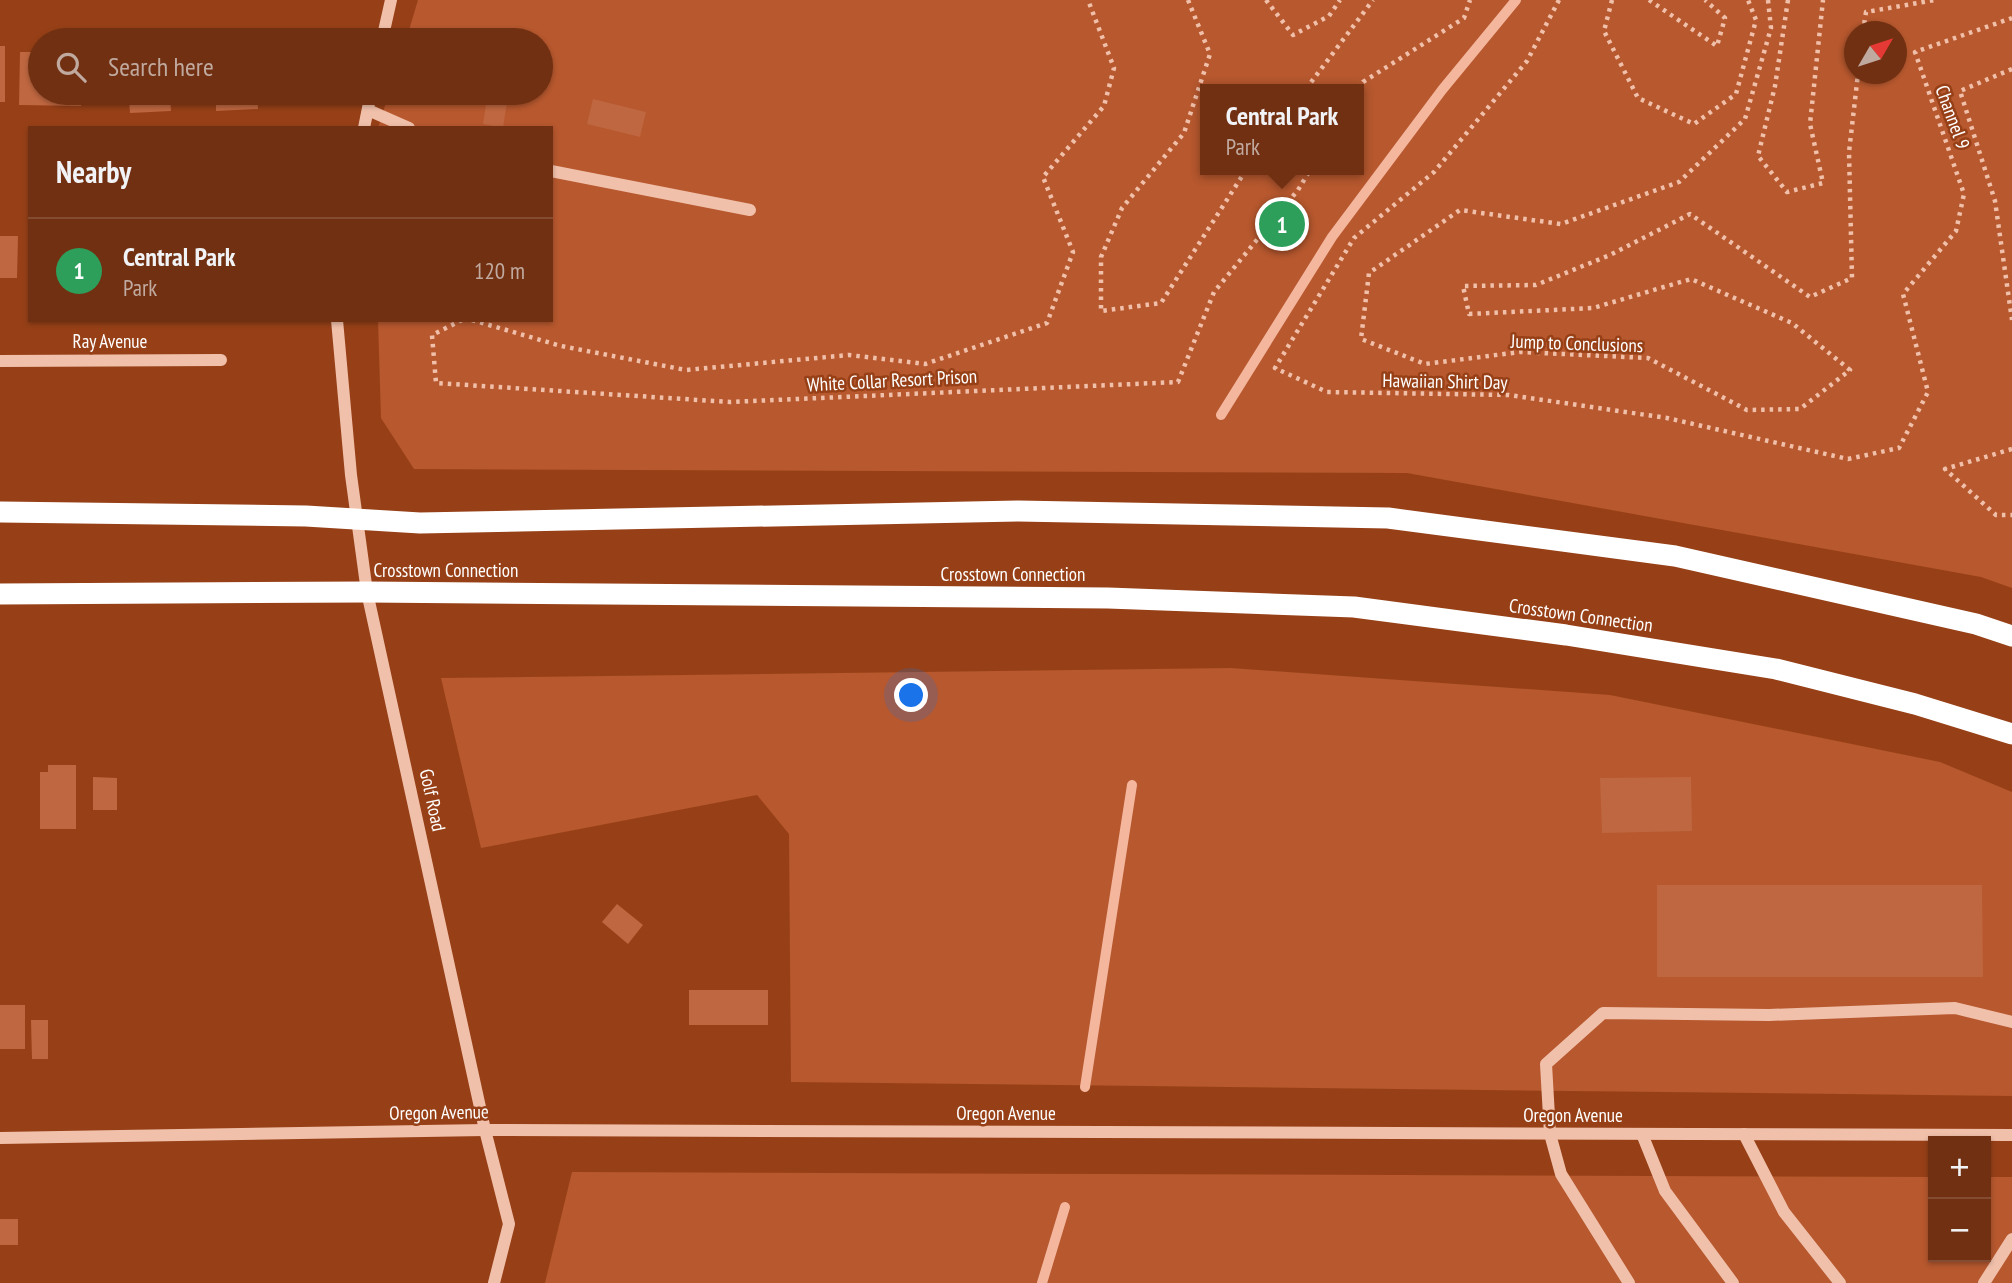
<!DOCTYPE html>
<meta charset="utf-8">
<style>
:root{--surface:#713011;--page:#793c1f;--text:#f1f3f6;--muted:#c0a99f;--line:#834b31;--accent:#6bbaff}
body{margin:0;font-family:"PT Sans Narrow",sans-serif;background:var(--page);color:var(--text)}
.controls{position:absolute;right:21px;bottom:21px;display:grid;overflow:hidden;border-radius:0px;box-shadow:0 2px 5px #0004}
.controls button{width:63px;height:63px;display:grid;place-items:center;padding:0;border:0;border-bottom:2px solid var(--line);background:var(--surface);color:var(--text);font:35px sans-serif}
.compass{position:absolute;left:1844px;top:21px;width:63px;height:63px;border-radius:50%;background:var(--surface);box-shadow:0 2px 5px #0004;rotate:51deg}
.you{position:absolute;left:912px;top:696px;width:24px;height:24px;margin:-18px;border:5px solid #fff;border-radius:50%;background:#1a73e8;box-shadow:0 0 0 10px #1a73e833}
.badge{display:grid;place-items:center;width:46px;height:46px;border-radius:50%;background:var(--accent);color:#fff;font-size:23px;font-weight:700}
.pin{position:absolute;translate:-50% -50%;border:4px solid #fff;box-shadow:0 2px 7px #0006}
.popup{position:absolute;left:1200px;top:84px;width:164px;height:91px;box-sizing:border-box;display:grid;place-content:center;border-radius:0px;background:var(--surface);filter:drop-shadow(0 2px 5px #0005);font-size:23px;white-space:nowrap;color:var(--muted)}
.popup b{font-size:26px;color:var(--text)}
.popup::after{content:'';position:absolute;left:50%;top:100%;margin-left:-14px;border:14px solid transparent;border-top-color:var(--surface)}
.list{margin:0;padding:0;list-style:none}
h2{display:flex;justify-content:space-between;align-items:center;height:91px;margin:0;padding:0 28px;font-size:30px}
h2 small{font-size:23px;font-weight:400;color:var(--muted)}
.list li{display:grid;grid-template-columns:46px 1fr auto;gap:21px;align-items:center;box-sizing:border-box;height:105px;padding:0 28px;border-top:2px solid var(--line)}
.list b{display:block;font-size:26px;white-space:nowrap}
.list p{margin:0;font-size:23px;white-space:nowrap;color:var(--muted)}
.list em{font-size:23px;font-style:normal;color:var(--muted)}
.icon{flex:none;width:38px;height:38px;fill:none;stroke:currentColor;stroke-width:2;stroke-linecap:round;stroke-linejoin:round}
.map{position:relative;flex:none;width:2012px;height:1283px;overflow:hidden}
.search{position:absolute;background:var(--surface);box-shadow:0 2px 5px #0004;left:28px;top:28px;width:525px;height:77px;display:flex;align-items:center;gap:18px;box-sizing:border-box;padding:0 24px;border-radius:38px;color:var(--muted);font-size:26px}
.panel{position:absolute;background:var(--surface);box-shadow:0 2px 5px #0004;left:28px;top:126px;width:525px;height:196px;border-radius:0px}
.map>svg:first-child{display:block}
.green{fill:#b7582e;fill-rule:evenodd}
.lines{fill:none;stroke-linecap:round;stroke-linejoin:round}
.stream{stroke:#f4b69d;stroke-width:10}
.building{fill:#bf6740}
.path{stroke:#f1c0aa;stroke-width:4.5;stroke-dasharray:3.5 5;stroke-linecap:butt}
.minor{stroke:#f1c0aa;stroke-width:12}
.highway{stroke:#fff;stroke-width:21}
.labels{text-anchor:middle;stroke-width:5;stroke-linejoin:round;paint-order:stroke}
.street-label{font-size:19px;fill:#fff;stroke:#974017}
</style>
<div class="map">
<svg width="2012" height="1283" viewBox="0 0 2012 1283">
<rect width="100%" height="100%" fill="#974017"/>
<g class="green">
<path d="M418,0H2012V588L1981,577L1407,473L414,469L381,418L378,320H551V128H378L389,93H541V40H406ZM1854,32H1896V74H1854ZM1205,89H1359V170H1205Z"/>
<path d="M1231,668L1610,695L1940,762L2012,792V1096L791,1082L789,834L757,795L481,848L441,678Z"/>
<path d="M572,1172L1933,1177V1257H1986V1177H2012V1283H545Z"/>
</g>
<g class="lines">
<g class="stream">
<path d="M1221,415L1332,237L1442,90L1516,0"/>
<path d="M1085,1087L1132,785"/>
<path d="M1042,1283L1065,1207"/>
</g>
</g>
<g class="building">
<rect x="0" y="46" width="5" height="56"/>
<path d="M20,52H40V93H82L81,106L19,105Z"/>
<path d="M95,93H170L171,111L130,113L129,100L96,102Z"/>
<path d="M182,93H257L258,109L216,111V98L183,100Z"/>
<path d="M487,98L507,102L503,128L483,124Z"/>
<path d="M593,99L646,112L640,137L587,124Z"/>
<path d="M0,236H18L17,278H0Z"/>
<path d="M48,765H76V829H40V772H48Z"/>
<path d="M93,777L117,778V810H93Z"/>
<path d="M1691,777L1692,831L1602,833L1600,778Z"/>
<path d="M1657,885H1982L1983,977H1657Z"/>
<path d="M617,904L643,925L628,944L602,922Z"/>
<rect x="689" y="990" width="79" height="35"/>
<rect x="0" y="1005" width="25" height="44"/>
<path d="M31,1020H48V1059H32Z"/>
<rect x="0" y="1219" width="18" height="26"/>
</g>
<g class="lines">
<g class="path">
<path d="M1188,0L1210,54L1184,133L1122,208L1101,257V311L1161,303L1246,170"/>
<path d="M1266,0L1293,35L1329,16L1340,0"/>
<path d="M1559,0L1527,61L1434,172L1354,238L1275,368L1327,392L1509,395L1667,418L1848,459L1899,448L1928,392L1903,294L1956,231L1964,194L1915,52L2012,18"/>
<path d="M1612,0L1604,31L1638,98L1694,124L1736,94L1756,20L1748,0"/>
<path d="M1649,0L1717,46L1725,18L1705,0"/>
<path d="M1768,0L1771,28L1745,119L1679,182L1561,224L1460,210L1369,273L1361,339L1425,364L1520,352L1648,358L1747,410L1800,409L1850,370L1792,323L1691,279L1593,308L1469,314L1463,286L1536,285L1610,255L1690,214L1810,297L1852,278L1849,152L1858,74"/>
<path d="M1788,0L1775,86L1758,156L1787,192L1823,183L1810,124L1823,0"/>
<path d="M1863,32L1866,12L1935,0"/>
<path d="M2012,69L1960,91L1995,201L2012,320"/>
<path d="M1306,89L1373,0"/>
<path d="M1358,89L1363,82L1464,18L1470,0"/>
<path d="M462,320L432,335L436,383L730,402L1178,382L1214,292L1298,190L1310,170"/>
<path d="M472,320L561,346L686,370L849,355L925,364L1047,323L1073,252L1043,177L1104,106L1114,68L1088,0"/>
<path d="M2012,449L1945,469L1996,515H2012"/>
</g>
<g class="minor">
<path d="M382,40L391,0"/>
<path d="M368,110L409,128"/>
<path d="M364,128L371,93"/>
<path d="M551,171L750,210"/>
<path d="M337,320L351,475L367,592L485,1130L509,1224L494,1283"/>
<path d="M0,361L221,360"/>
<path d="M1642,1134L1665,1191L1733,1283"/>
<path d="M1744,1134L1784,1212L1840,1283"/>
<path d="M0,1138L485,1130L2012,1135"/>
<path d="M1629,1283L1561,1174L1550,1134L1546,1064L1603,1013L1769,1015L1955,1008L2012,1022"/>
<path d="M1984,1283L2012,1239"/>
</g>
<g class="highway">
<path d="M0,512L306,516L420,523L1018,511L1388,518L1675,556L1976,624L2012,636"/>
<path d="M0,594L367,592L1108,598L1354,607L1566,635L1776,669L1915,704L2012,734"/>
</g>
</g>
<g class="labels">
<g class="street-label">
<text transform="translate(1953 117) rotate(70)" y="7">Channel 9</text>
<text x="110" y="348">Ray Avenue</text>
<text transform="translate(1577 343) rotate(2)" y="7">Jump to Conclusions</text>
<text transform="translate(892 380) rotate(-3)" y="7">White Collar Resort Prison</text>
<text transform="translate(1445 381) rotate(1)" y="7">Hawaiian Shirt Day</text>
<text x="446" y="577">Crosstown Connection</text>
<text x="1013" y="581">Crosstown Connection</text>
<text transform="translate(1581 615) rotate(8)" y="7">Crosstown Connection</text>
<text transform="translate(433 800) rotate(78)" y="7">Golf Road</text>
<text transform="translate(439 1112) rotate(-1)" y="7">Oregon Avenue</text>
<text x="1006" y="1120">Oregon Avenue</text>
<text x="1573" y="1122">Oregon Avenue</text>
</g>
</g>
</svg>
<div class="controls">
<button>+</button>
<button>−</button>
</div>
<svg class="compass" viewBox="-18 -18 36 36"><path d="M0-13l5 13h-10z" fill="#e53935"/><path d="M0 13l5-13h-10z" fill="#c0a99f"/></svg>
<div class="you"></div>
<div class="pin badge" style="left:1282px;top:224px;background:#2e9e5b">1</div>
<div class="popup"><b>Central Park</b>Park</div>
<div class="search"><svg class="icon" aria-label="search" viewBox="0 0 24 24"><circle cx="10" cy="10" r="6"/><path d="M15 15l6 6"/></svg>Search here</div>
<section class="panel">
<h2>Nearby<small></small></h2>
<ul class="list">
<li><span class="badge" style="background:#2e9e5b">1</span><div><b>Central Park</b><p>Park</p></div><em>120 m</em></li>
</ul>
</section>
</div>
